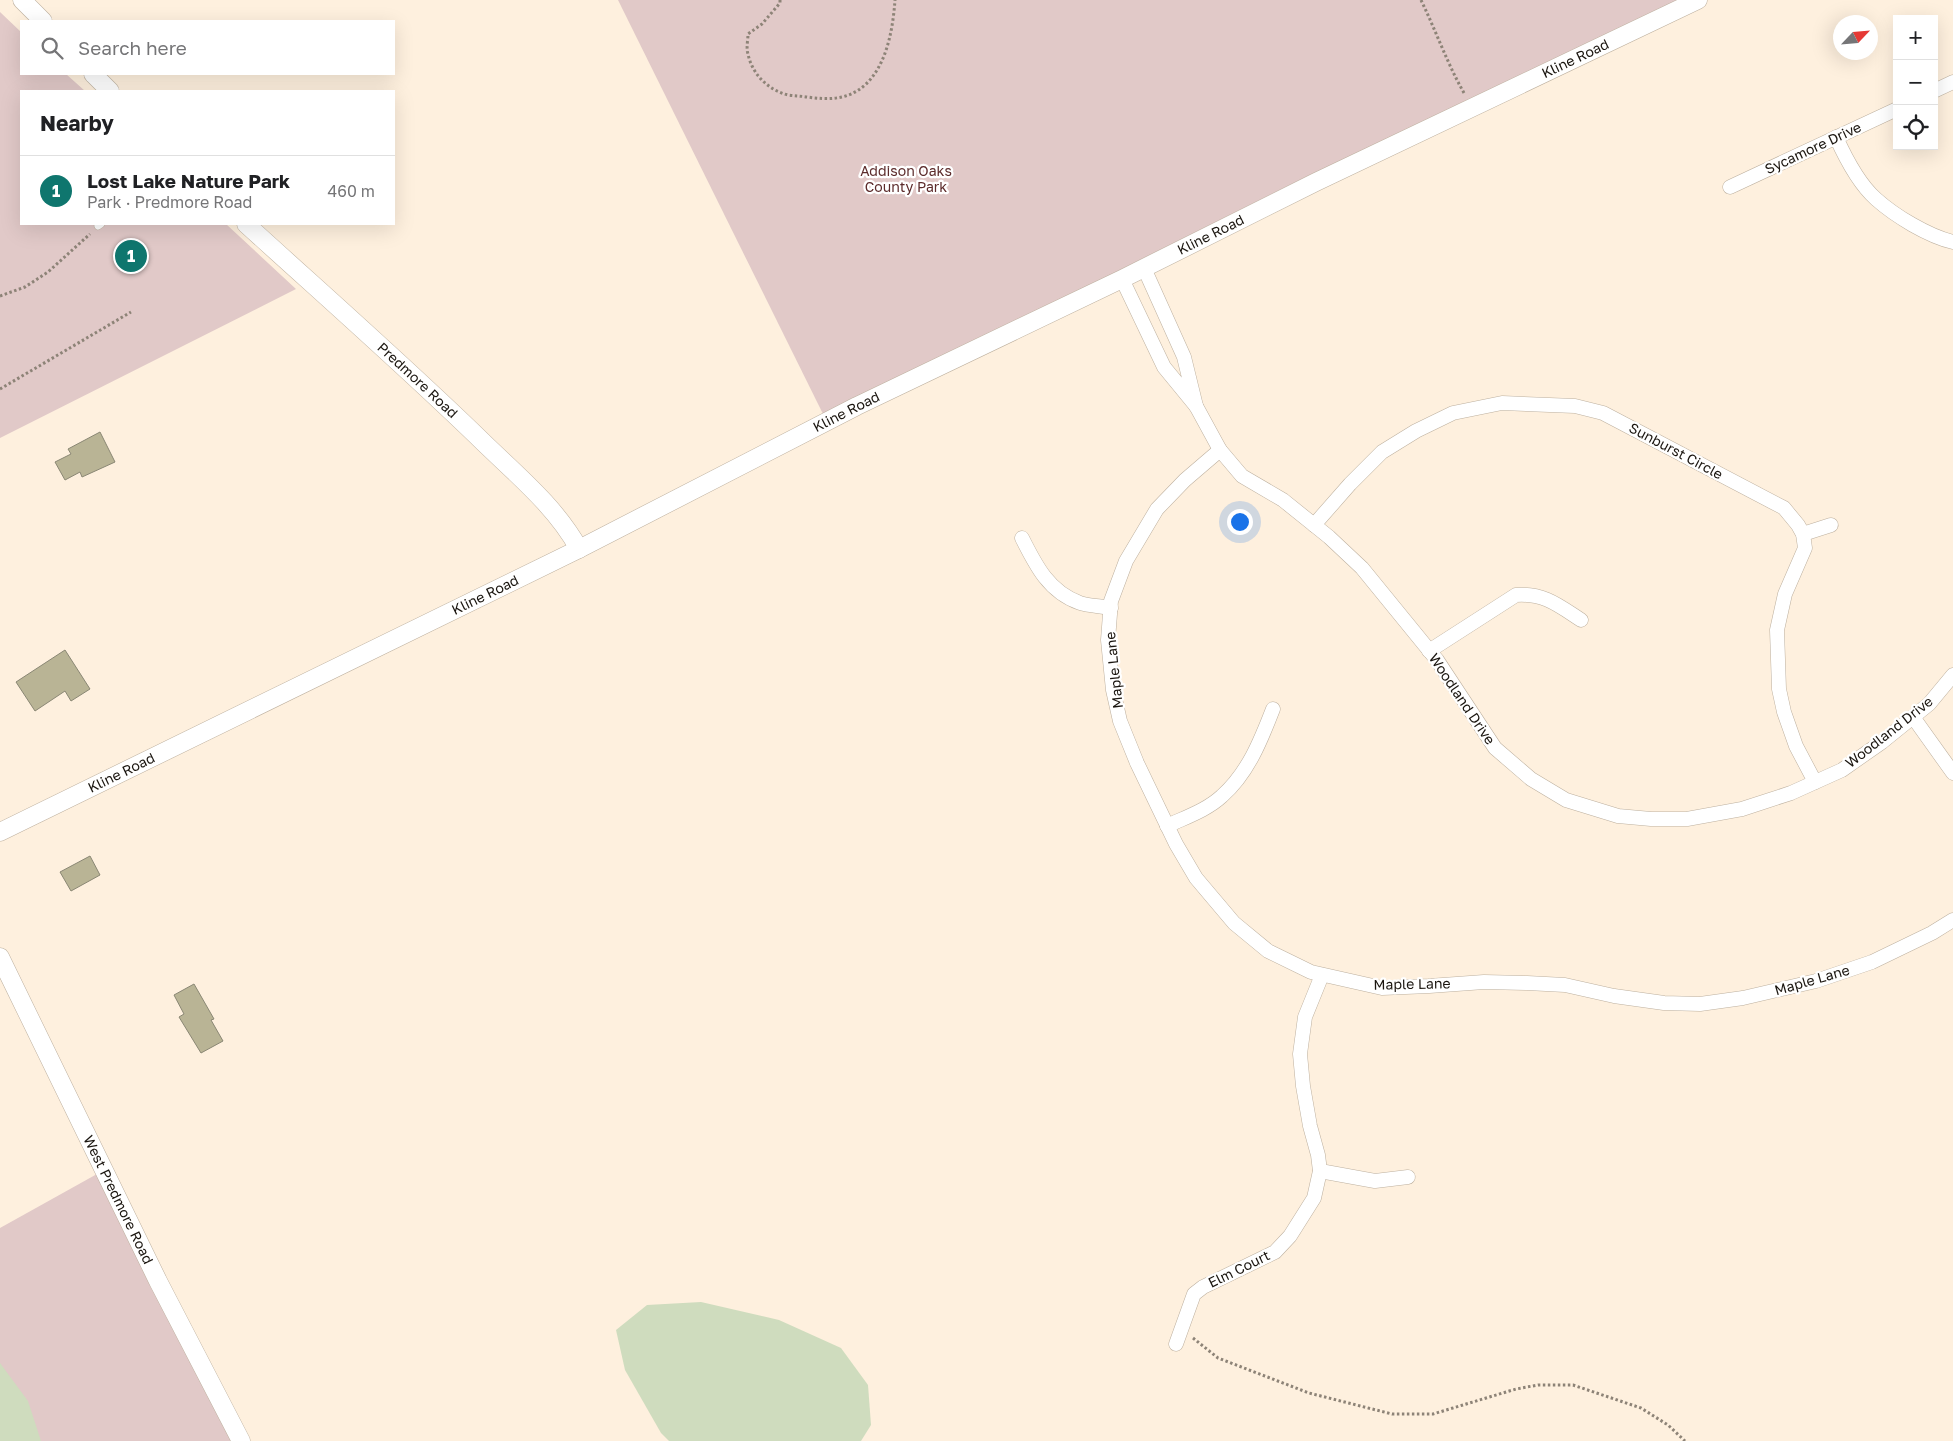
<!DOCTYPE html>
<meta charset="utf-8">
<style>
:root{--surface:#fff;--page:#f6f6f6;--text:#202124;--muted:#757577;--line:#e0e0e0;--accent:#0f766e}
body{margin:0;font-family:"Golos Text",sans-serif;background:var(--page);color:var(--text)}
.controls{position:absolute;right:15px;top:15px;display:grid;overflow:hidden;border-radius:0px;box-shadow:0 5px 20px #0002}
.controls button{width:45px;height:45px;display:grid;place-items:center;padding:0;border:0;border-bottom:1px solid var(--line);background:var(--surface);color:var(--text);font:25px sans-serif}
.compass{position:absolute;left:1833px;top:15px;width:45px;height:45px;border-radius:50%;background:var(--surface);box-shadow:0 5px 20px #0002;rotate:64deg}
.you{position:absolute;left:1239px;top:521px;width:18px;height:18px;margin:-12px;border:4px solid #fff;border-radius:50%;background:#1a73e8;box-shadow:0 0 0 8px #1a73e833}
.badge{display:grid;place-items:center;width:32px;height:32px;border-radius:50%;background:var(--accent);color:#fff;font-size:16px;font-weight:700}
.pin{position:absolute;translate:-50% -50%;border:2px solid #fff;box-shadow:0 1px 5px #0006}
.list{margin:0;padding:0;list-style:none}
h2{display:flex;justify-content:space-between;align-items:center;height:65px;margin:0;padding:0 20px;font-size:21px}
h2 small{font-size:16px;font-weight:400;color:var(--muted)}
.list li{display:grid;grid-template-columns:32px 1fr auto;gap:15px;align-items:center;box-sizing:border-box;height:70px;padding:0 20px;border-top:1px solid var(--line)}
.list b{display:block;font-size:19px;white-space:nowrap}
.list p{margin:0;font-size:16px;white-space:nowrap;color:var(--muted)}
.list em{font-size:16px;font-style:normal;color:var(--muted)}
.icon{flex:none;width:28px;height:28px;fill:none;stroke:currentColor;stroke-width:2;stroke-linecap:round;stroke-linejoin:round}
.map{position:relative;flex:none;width:1953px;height:1441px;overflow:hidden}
.search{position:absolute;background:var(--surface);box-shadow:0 5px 20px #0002;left:20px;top:20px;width:375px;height:55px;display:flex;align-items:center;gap:12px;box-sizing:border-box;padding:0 18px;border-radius:0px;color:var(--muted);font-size:19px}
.panel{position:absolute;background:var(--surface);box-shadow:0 5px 20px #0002;left:20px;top:90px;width:375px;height:135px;border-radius:0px}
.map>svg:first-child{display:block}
.green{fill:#e1c9c8}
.water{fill:#cfdcbe}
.building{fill:#b9b495;stroke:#8a8774}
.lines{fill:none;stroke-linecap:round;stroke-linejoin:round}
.service-casing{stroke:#bdb09f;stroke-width:8}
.minor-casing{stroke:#bdb09f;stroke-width:15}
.tertiary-casing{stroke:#bdb09f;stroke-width:19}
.path{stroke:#8d8377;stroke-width:3;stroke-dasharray:2.5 2.5;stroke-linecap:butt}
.service{stroke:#fff;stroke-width:7}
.minor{stroke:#fff;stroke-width:14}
.tertiary{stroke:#fff;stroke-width:18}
.labels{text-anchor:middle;stroke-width:4.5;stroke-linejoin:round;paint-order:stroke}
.street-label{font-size:14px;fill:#1a150f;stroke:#fff}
.park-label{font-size:14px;fill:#5c2b2b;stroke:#fff}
</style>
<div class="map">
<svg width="1953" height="1441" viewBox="0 0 1953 1441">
<rect width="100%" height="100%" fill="#fef0de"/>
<g class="green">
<path d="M618,0H1700L824,416Z"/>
<path d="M0,12L21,32V74H66L85,91H21V224H226L296,289L0,438Z"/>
<path d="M97,1174L233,1441H0V1228Z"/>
</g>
<g class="water">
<path d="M701,1302L779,1320L841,1348L868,1385L871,1425L861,1441H669L661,1433L625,1370L616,1330L647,1305Z"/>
<path d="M0,1363L28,1401L41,1441H0Z"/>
</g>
<g class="building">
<path d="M100,432L115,462L82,477L80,472L65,480L55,462L71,454L68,449Z"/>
<path d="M65,650L90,689L71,701L65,691L35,711L16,682Z"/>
<path d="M90,856L100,875L71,891L60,872Z"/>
<path d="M194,984L214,1019L211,1020L223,1041L201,1053L179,1017L184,1014L174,995Z"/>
</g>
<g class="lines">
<defs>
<path id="service" d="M98,226L101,224"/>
<g id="minor">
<path d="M1934,91L1953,82"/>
<path d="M1836,137C1845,157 1859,184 1876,199C1895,216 1928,236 1953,242"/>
<path d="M1730,187L1897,109"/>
<path d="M1122,279L1164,367L1196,406L1184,357L1144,268"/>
<path d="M1196,406L1220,450L1242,476L1283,500L1329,537L1362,568L1437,660L1495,748L1531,779L1566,800L1618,816L1651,819H1687L1742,809L1791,793L1842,770L1882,742L1929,704L1953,675"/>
<path d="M1220,450L1185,480L1157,509L1126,561L1111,601L1108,640L1113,690L1120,721L1137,763L1176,844L1196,878L1234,923L1268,951L1311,972L1382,988L1429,986L1484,982L1527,983L1565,985L1614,996L1664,1003L1700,1004L1743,998L1816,981L1872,962L1932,933L1953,920"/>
<path d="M1314,525L1350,484L1382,452L1416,431L1453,413L1502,403L1575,406L1603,413L1784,508L1798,525L1803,534L1805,548L1785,594L1777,630L1779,689L1784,712L1796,746L1815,782"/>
<path d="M1803,534L1831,525"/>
<path d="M1022,538C1036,566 1049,592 1080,603C1089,606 1101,606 1111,608"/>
<path d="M1429,651L1516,595C1544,593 1558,605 1581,620"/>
<path d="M1913,717L1953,773"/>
<path d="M1167,826C1186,817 1207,810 1222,796C1248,773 1261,740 1273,709"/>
<path d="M1320,1171L1375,1181L1408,1177"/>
<path d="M1176,1344L1194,1294L1203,1287L1275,1252L1290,1236L1314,1198L1320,1171L1318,1155L1310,1126L1303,1086L1300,1054L1305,1017L1322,975"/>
</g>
<g id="tertiary">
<path d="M22,0L43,21"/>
<path d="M93,74L110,91"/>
<path id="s1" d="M246,224C325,296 406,367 483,442C517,475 556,507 579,549"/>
<path id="s2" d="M0,832L579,549L857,406L1122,279L1316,182L1698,0"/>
<path id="s3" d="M0,957L158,1281L241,1441"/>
</g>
</defs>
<use href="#service" class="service-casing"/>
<use href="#minor" class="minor-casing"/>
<use href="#tertiary" class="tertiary-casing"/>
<g class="path">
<path d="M780,0V3L762,24L748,34C748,40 746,48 748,54C752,74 768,90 788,95C795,96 801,96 807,97C829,100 848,100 865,85C887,65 893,28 895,0"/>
<path d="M1421,0C1436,31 1447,63 1464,93"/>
<path d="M0,296L25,287L48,272L90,234"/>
<path d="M0,389L131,312"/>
<path d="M1193,1338L1218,1358L1309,1393L1392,1414H1433L1516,1389L1538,1385H1573L1641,1408L1668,1425L1685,1441"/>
</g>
<use href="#service" class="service"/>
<use href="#minor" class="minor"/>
<use href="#tertiary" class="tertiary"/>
</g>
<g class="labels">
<g class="street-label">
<text dy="5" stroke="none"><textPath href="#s2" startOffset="1755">Kline Road</textPath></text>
<text transform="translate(1813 148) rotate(-25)" y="5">Sycamore Drive</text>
<text dy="5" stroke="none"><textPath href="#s2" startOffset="1350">Kline Road</textPath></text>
<text dy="5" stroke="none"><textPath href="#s1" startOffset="232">Predmore Road</textPath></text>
<text dy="5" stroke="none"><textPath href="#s2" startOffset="945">Kline Road</textPath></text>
<text transform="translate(1676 451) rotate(28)" y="5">Sunburst Circle</text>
<text dy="5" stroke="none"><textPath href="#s2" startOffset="540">Kline Road</textPath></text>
<text transform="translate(1114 670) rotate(-96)" y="5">Maple Lane</text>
<text transform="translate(1462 699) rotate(56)" y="5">Woodland Drive</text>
<text transform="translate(1889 732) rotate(-38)" y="5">Woodland Drive</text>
<text dy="5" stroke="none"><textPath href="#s2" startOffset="135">Kline Road</textPath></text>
<text transform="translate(1812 980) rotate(-16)" y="5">Maple Lane</text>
<text transform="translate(1412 984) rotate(-1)" y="5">Maple Lane</text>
<text dy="5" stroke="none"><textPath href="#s3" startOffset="270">West Predmore Road</textPath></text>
<text transform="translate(1239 1269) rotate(-26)" y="5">Elm Court</text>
</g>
<g class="park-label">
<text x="906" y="176">Addison Oaks<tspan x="906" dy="16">County Park</tspan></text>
</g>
</g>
</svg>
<div class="controls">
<button>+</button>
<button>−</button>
<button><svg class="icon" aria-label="locate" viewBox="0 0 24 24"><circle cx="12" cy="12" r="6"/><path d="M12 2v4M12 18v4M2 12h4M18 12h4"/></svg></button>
</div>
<svg class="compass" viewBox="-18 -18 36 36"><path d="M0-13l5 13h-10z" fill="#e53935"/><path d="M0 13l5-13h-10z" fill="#757577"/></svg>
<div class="you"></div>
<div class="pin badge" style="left:131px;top:256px">1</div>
<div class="search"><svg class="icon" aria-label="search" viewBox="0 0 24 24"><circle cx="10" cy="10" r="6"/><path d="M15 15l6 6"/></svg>Search here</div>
<section class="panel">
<h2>Nearby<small></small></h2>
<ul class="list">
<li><span class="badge">1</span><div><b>Lost Lake Nature Park</b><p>Park · Predmore Road</p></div><em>460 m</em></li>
</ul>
</section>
</div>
